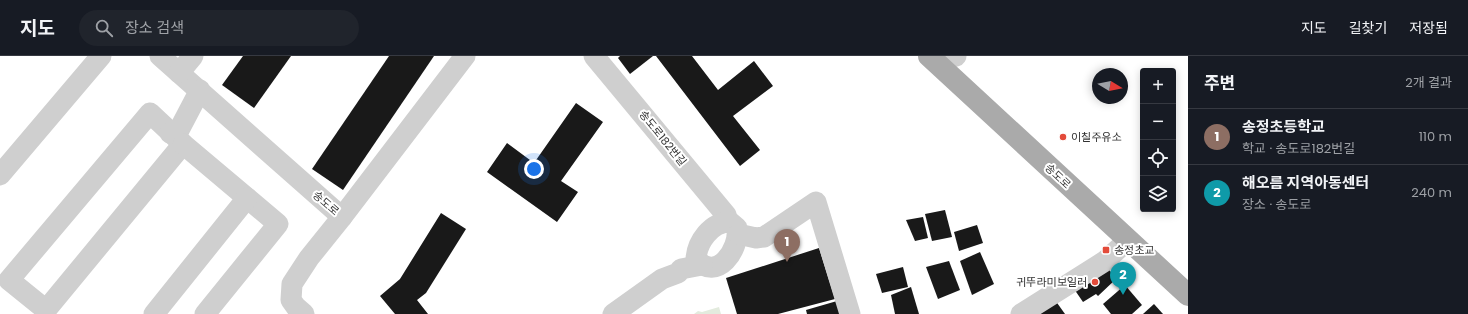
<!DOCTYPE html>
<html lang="ko">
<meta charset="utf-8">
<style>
:root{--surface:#171b24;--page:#20242c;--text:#f1f3f6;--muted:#9ea1a6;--line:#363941;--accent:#e34b3a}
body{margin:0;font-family:Poppins,"Noto Sans KR",sans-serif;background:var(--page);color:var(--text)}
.controls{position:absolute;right:12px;top:12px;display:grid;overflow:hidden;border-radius:4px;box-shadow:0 2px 10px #0003}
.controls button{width:36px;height:36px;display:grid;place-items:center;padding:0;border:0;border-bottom:1px solid var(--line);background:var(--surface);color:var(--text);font:20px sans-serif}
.compass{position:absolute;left:1092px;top:12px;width:36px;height:36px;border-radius:50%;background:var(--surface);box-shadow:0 2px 10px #0003;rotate:100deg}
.you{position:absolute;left:534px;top:113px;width:14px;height:14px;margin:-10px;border:3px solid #fff;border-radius:50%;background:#1a73e8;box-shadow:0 0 0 6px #1a73e833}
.badge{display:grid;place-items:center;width:26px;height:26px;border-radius:50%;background:var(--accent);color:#fff;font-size:13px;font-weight:700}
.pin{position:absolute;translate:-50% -33px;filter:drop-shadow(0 1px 2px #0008)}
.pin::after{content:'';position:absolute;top:21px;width:14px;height:12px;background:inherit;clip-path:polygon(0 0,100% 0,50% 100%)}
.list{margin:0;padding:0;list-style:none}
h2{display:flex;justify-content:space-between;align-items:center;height:52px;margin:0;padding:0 16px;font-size:17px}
h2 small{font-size:13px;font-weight:400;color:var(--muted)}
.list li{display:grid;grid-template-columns:26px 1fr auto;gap:12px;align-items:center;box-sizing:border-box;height:56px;padding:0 16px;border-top:1px solid var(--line)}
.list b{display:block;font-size:15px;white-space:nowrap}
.list p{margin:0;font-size:13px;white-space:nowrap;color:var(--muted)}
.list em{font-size:13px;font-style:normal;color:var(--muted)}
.icon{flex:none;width:22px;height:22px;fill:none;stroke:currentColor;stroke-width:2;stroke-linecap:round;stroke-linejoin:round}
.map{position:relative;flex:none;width:1188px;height:258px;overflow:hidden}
header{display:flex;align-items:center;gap:24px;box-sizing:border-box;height:56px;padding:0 20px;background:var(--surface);border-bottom:1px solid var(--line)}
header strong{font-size:19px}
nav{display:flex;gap:22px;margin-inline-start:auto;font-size:14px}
.search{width:280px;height:36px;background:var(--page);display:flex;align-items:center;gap:10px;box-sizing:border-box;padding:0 14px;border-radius:22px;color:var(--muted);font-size:15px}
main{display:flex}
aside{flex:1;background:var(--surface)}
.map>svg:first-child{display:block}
.green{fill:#e3ebde}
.building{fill:#191919}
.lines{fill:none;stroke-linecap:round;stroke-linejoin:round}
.minor{stroke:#cfcfcf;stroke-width:21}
.major{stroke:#aaa;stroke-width:22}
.poi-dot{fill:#e34b3a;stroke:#fff;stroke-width:1.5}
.labels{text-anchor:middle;stroke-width:4;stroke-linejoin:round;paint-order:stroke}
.poi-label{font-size:11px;fill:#323232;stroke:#fff;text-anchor:start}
.street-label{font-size:11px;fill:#323232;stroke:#fff}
</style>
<header>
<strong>지도</strong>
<div class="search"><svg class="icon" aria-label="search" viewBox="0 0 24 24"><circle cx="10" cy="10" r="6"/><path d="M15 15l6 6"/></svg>장소 검색</div>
<nav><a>지도</a><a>길찾기</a><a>저장됨</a></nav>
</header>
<main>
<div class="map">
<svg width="1188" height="258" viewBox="0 0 1188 258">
<rect width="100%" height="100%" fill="#fff"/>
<path class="green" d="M719,251L721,258H694L698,255L702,256Z"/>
<g class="building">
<path d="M243,0H291L254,52L222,29Z"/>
<path d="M389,0H434L343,134L312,113Z"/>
<path d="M620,0H653L630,18L618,2Z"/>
<path d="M656,0H692L718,34L754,5L773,30L733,60L760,94L740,110Z"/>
<path d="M576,47L603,66L561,125L578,136L557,166L487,116L507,87L534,107Z"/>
<path d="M945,154L952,181L932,185L925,158Z"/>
<path d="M441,157L466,173L426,237L417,244L428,258H395L380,240L400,223Z"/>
<path d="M923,161L928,182L915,185L906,164Z"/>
<path d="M977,169L983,187L959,195L954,176Z"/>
<path d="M819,192L835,243L778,258H737L726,222Z"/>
<path d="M980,196L994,228L972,239L960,205Z"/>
<path d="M949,205L960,234L938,243L926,211Z"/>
<path d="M1105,208L1116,223L1098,240L1096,238L1083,246L1072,230Z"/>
<path d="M903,211L908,231L882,237L876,218Z"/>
<path d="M1125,229L1142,249L1132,258H1111L1103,248Z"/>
<path d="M911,231L919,258H895L891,239Z"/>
<path d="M1055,244L1065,258H1040Z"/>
<path d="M837,245L840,258H807L806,254Z"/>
<path d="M1154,248L1163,258H1143Z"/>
</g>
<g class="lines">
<g class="minor">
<path d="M160,0L342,161L465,0"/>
<path d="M594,0L726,159L728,166"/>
<path d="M935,5L956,0"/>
<path d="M179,17L193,0"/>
<path d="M150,57L183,88L46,254L9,224Z"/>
<path d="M170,77L179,74L200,34"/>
<path d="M183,88L278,168L205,258"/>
<path d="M0,119L101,0"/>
<path d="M730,166L737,172C740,193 717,227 696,203C697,186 711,166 730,166Z"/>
<path d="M738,178L756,182L764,181L816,146L850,258"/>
<path d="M154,258L247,142"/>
<path d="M304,258L296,251L291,244L292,228L309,202L342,161"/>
<path d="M613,258L662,223L678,217L681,213L702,209"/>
<path d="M1021,258L1105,205L1128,184"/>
</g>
<path class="major" d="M929,0L1188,239"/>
</g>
<g class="poi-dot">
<circle cx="1063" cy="81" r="4"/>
<rect x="1102" y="190" width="8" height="8" rx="2"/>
<circle cx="1095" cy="226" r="4"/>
</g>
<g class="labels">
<g class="poi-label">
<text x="1071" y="85">이칠주유소</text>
<text x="1114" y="198">송정초교</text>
<text x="1087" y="230" text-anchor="end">귀뚜라미보일러</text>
</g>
<g class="street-label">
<text transform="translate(663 82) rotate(51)" y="4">송도로182번길</text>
<text transform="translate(1058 120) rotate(43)" y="4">송도로</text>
<text transform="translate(326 147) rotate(41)" y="4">송도로</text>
</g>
</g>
</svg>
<div class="controls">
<button>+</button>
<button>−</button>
<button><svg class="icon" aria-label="locate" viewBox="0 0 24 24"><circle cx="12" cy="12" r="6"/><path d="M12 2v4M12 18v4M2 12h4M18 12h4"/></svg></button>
<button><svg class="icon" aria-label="layers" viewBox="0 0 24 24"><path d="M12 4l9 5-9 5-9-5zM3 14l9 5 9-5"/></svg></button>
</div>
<svg class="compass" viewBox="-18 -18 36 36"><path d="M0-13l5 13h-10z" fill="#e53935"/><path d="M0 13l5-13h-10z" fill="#9ea1a6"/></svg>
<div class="you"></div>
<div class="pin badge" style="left:787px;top:206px;background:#8d6e63">1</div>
<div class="pin badge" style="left:1123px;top:239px;background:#0f9aa8">2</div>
</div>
<aside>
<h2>주변<small>2개 결과</small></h2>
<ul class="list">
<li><span class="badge" style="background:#8d6e63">1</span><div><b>송정초등학교</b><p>학교 · 송도로182번길</p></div><em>110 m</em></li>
<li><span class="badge" style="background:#0f9aa8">2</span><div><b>해오름 지역아동센터</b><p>장소 · 송도로</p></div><em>240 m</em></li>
</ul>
</aside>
</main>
